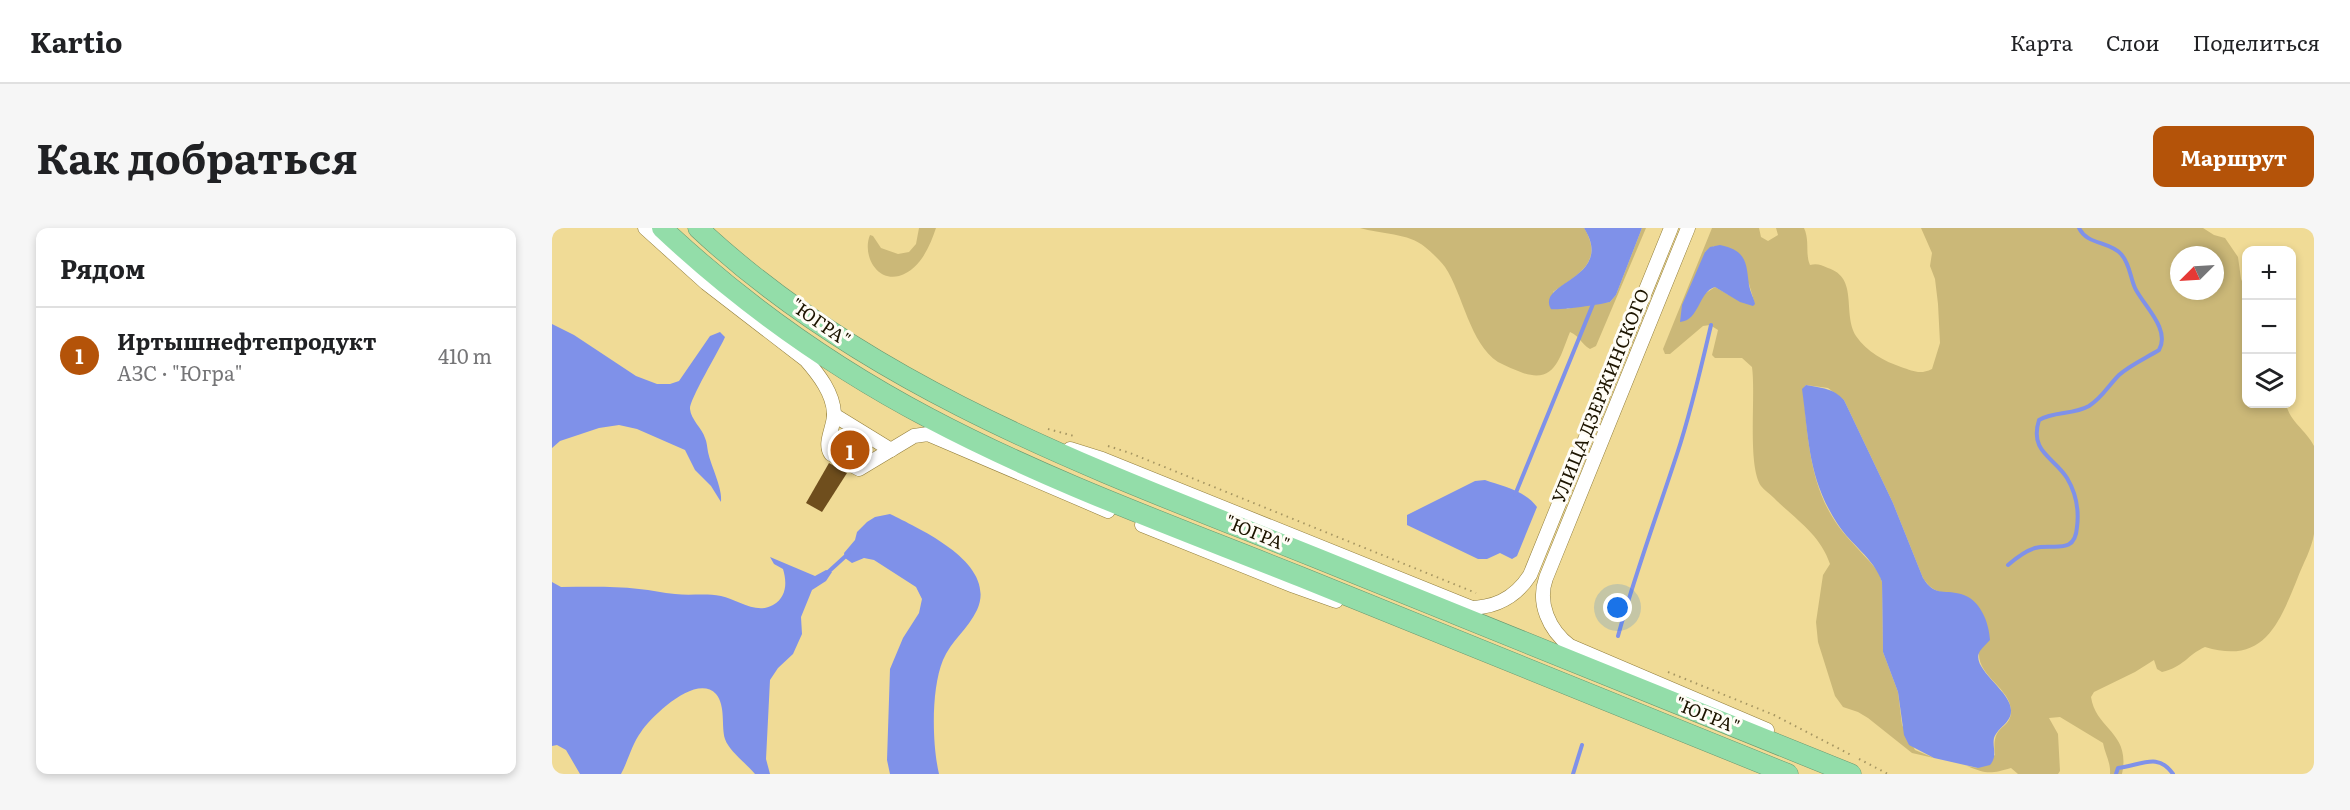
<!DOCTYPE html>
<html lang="ru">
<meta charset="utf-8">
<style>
:root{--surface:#fff;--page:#f6f6f6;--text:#202124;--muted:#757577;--line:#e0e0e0;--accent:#b45309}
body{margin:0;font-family:Literata,serif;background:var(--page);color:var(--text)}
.controls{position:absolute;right:18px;top:18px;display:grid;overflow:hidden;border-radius:12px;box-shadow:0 3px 9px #0003}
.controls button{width:54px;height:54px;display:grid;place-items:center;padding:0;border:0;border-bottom:2px solid var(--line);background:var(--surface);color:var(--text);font:30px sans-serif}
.compass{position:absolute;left:1618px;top:18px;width:54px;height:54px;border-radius:50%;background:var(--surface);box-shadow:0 3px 9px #0003;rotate:246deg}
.you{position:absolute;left:1066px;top:380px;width:21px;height:21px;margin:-15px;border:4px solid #fff;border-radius:50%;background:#1a73e8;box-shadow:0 0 0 9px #1a73e833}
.badge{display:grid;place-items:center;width:39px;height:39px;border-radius:50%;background:var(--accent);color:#fff;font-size:20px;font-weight:700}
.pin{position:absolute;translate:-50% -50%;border:3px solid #fff;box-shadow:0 2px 6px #0006}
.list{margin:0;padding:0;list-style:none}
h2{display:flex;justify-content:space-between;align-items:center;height:78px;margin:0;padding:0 24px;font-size:26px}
h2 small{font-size:20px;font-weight:400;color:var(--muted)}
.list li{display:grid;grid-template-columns:39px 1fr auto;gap:18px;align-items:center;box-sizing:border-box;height:96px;padding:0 24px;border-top:2px solid var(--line)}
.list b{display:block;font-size:22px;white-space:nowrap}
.list p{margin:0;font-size:20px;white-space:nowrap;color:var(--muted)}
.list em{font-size:20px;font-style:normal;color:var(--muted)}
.icon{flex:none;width:33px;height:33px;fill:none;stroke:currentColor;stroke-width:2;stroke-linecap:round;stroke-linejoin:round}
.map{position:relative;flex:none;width:1762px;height:546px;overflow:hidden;border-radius:12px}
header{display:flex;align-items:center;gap:36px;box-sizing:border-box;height:84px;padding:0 30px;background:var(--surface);border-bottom:2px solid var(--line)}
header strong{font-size:28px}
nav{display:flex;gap:33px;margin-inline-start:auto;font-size:21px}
.intro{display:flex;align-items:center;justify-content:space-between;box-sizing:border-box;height:144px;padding:0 36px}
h1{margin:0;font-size:42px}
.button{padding:15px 27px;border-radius:12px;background:var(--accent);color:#fff;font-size:21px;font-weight:700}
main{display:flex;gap:36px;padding:0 36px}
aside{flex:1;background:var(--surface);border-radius:12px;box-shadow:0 3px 9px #0003}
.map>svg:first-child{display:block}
.green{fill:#cbb878;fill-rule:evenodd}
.water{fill:#7f91e9}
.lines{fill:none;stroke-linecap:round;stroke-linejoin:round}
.stream{stroke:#7f91e9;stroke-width:4}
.building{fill:#6f4e1d}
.minor-casing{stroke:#927e3b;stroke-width:15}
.highway-casing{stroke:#6a976e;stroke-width:21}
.path{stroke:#a59561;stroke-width:2;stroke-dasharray:1.5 4.5;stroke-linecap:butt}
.minor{stroke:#fff;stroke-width:14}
.highway{stroke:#93dda9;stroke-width:20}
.labels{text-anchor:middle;stroke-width:6;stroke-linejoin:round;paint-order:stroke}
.street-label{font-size:18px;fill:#1d1500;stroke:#fffdf6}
</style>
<header>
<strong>Kartio</strong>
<nav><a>Карта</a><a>Слои</a><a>Поделиться</a></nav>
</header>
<div class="intro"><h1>Как добраться</h1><a class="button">Маршрут</a></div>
<main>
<aside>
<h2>Рядом<small></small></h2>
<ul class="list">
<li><span class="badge">1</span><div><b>Иртышнефтепродукт</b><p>АЗС · &quot;Югра&quot;</p></div><em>410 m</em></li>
</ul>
</aside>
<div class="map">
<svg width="1762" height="546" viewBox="0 0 1762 546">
<rect width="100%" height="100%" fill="#f0db96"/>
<g class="green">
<path d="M367,0H384C378,18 368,42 347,48C324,54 310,26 318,7L321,8L329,20L346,26L357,24L364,16Z"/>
<path d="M808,0H1032C1053,34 1025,47 1001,64L1015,81L1026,78L1058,74L1064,67L1090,0H1094L1044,118L1038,121C1029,116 1028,108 1018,104C1008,128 1004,156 971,145C963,142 954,138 946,134C918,116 911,66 893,39C888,32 880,25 873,19C857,5 828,6 808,0Z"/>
<path d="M1160,0H1207L1209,9L1216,13L1226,7L1224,0H1252C1258,13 1253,26 1258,37C1265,35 1269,37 1276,40C1307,50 1290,85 1304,108C1315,124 1332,133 1349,139C1361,143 1368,147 1380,141L1388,115L1386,76L1383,51L1378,38L1380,25L1369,0H1651L1662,7L1673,10L1686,29L1689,51L1694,62V176H1734C1738,194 1754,202 1762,218C1762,245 1762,280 1762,306C1760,320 1751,336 1746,349C1727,396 1712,437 1653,419C1635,427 1632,439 1610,444L1605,441L1602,432L1583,444L1542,464L1539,469C1544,502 1579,504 1570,546H1558C1559,535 1553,526 1551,515L1508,489L1497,490L1506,506L1508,543L1506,546H1466L1459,540C1439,546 1434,546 1415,538L1426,540L1443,527C1439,495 1457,503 1459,485C1461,461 1425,449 1427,424L1401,365C1386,365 1379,362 1371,350L1341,275L1292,172L1276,160L1254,157L1251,161C1256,209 1257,258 1287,299C1299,315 1315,329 1327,345L1330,354L1331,424L1346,464L1350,497L1363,522L1382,530L1360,525L1316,490L1306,484L1291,479L1283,468L1266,414L1264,394L1271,347L1278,336C1268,306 1243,291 1222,270C1218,266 1212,262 1209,258C1195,237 1204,168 1200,139L1190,130H1163L1160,127L1166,102L1158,97L1151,98L1118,126H1113L1111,121ZM1162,18L1197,56L1202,73L1177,67L1163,59L1154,65L1153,24ZM1627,27H1663V63H1627Z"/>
</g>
<g class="water">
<path d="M1032,0H1090L1064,67L1058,74C1052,76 1005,83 999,81C983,54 1064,51 1032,0Z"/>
<path d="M1168,17C1195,23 1194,34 1197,57C1198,64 1202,70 1203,76L1201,78L1188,74L1163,59C1146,64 1148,92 1128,94L1130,77L1153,24L1158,19Z"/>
<path d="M0,96L22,107L84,148L105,156H118L127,153L158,108L168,104L173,109C168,121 137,172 138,181C139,192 150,200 153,210C155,214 155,219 156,224C159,238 171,261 169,274L159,258L143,242L133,222L85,201L67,197L47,200L8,213L0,220Z"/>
<path d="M1254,157C1270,160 1281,160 1292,172L1341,275L1371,350C1383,369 1390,361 1409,366C1428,371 1437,394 1438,412C1435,415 1431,419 1428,423C1417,440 1460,463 1459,483C1459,495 1446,499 1442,510C1440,519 1446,528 1438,537L1426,540L1382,530L1357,517L1352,507L1346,464L1331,424L1330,354C1322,330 1298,316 1285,295C1256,250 1257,212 1250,161Z"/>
<path d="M933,252C950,258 974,263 985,279L965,328L960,331L948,325L935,331H926L855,297V287L923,253Z"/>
<path d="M338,286C370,302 446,336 425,382C416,401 399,413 391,432C379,461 380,516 387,546H338L335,532L338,441L351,410L367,385L370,371L364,359L322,332L312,330L300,335L293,330L292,325L303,312L305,304L315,294L323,289Z"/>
<path d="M218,329L263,348L274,342L280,344L274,353L260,362L249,389L250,406L241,426L226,440L218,452L214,531L218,546H203C195,536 177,523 173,511C169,498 174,478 164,466C144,445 100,488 89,504C80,516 76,533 69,546H28L14,522L5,517L0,518V354L9,359C35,359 61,358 87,361C99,362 111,365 123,366C138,368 153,365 169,368C185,371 204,387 221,377C235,369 235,354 231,341L222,336Z"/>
</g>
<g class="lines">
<g class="stream">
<path d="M963,267L1041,76"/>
<path d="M1456,337C1464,330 1473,323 1483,320C1501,315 1523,328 1525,299C1527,283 1524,265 1515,250C1502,229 1477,224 1487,192C1502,183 1521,187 1537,178C1550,170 1556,158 1567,147C1578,137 1594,130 1607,122C1619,101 1591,77 1583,60C1578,49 1578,36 1569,26C1557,13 1535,17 1527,0"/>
<path d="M274,346L297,325"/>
<path d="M1066,408C1083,346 1105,287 1125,226C1139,184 1149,140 1159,97"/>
<path d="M1021,546L1030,517"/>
<path d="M1564,546L1566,540C1590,537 1606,524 1621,546"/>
</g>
</g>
<g class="building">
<path d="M291,203L317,219L313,227L307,231L286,219V210Z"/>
<path d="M277,235L295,245L270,284L254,275Z"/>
</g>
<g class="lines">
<defs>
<g id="minor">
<path d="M93,0L154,55L254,132C267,147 281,165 282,185C283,198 271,215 279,226L307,241L362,208L376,206L556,283"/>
<path d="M1136,0L994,350C985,375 997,402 1018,418L1215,502"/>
<path d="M282,187L339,222"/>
<path d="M518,221L550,231L920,380"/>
<path d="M590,297L742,358L784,373"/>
<path d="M911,380C940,381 962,372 978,347L1119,0"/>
</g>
<g id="highway">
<path d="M110,0C190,75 280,139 377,190C496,253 624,299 749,349C911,414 1073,480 1236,546"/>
<path d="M146,0C319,162 545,242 762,329C941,401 1120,473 1299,546"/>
</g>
</defs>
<use href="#minor" class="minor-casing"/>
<use href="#highway" class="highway-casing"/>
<g class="path">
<path d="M496,201L522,208"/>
<path d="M556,218L578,225L924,365"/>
<path d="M1116,444L1222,487L1301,528"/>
<path d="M1307,531L1336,546"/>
</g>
<use href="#minor" class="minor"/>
<use href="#highway" class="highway"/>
</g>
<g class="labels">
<g class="street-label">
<text transform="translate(268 95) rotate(35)" y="6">"ЮГРА"</text>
<text transform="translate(1049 168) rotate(-68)" y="6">УЛИЦА ДЗЕРЖИНСКОГО</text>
<text transform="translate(705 306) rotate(22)" y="6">"ЮГРА"</text>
<text transform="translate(1155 488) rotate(22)" y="6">"ЮГРА"</text>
</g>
</g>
</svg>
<div class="controls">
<button>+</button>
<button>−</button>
<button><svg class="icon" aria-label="layers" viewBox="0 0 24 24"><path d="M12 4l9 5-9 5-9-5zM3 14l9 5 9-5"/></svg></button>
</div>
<svg class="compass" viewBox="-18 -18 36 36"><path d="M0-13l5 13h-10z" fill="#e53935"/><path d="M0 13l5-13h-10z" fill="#757577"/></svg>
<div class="you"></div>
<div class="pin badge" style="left:298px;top:222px">1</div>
</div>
</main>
